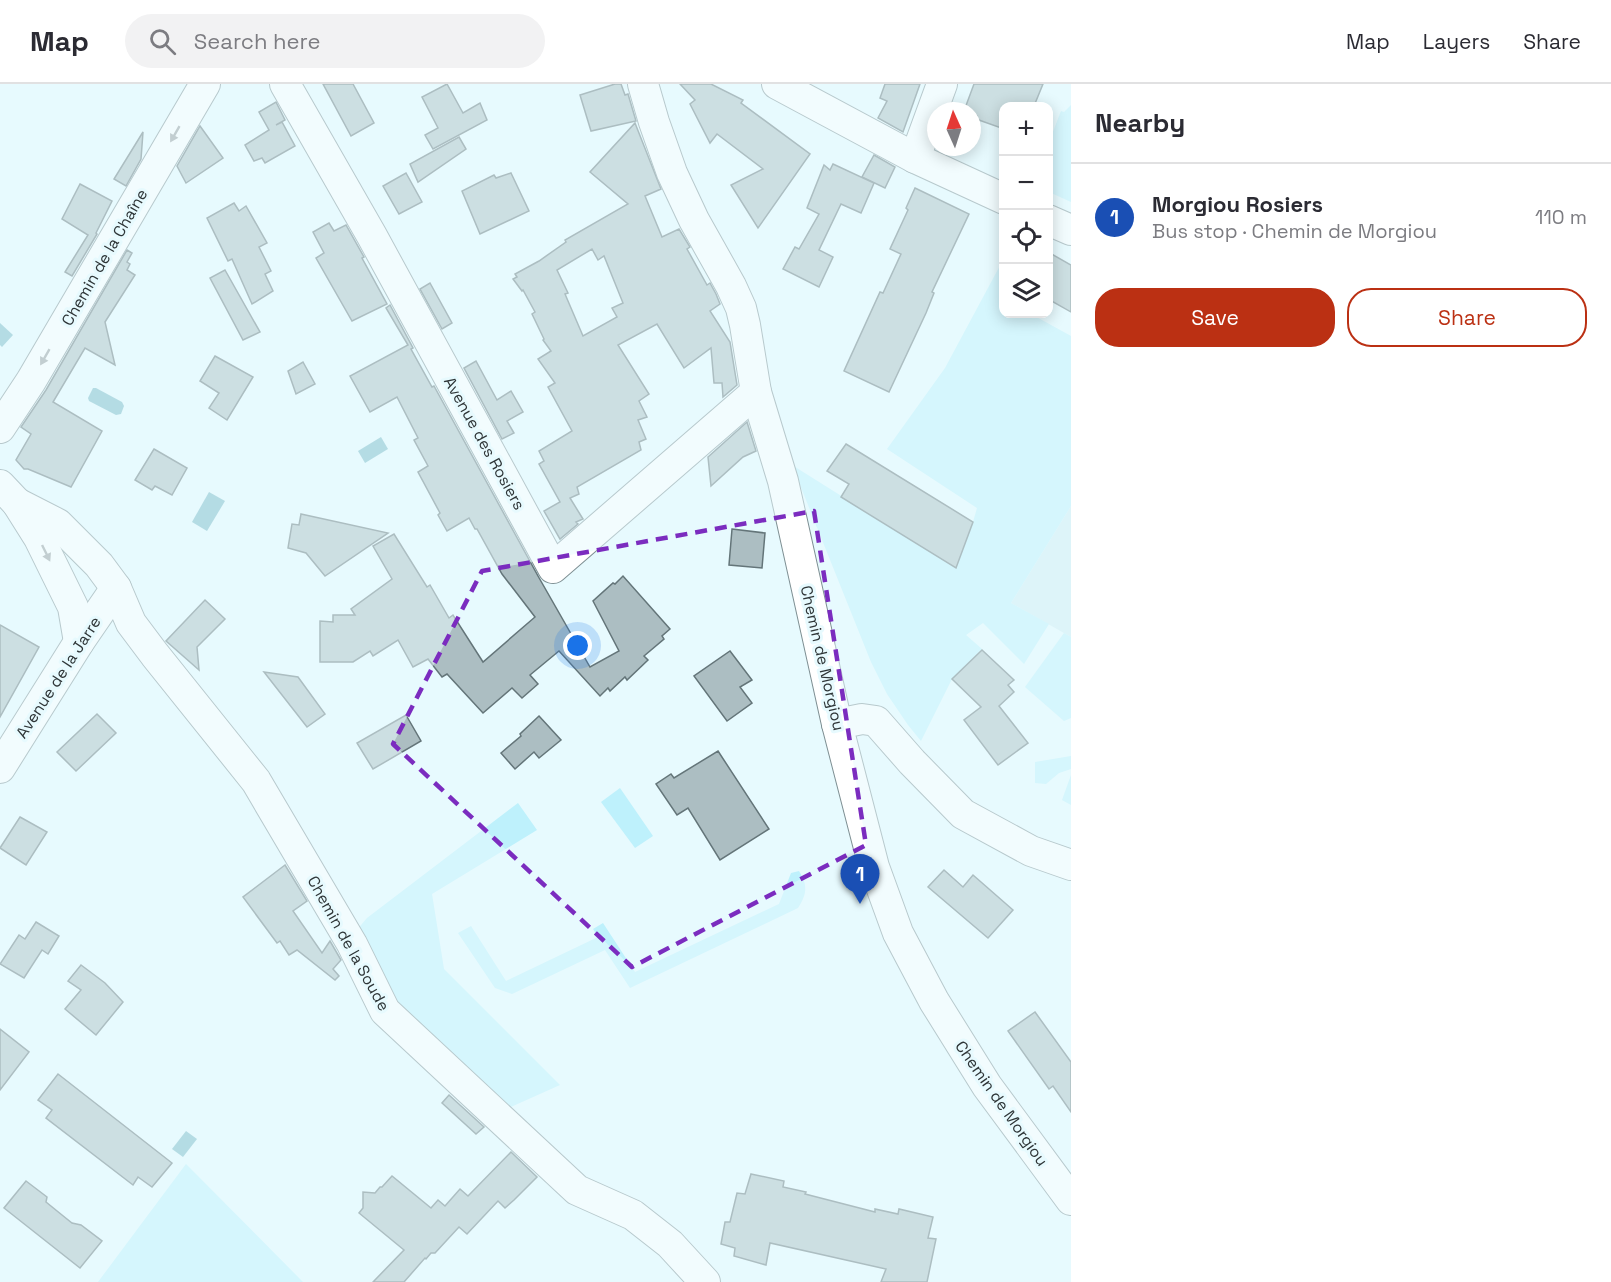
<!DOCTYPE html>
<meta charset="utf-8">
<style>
:root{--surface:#fff;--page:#f2f2f3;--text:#2b2b33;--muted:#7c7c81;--line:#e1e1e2;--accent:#bb3013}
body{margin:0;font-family:"Space Grotesk",sans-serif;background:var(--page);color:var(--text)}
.controls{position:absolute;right:18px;top:18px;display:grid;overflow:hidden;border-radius:12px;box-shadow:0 3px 15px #0003}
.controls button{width:54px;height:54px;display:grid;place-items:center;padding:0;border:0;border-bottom:2px solid var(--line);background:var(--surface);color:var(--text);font:30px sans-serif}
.compass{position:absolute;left:927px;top:18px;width:54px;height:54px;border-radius:50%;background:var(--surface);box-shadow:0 3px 15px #0003;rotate:357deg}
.you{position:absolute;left:578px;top:562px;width:21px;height:21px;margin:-15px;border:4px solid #fff;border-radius:50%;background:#1a73e8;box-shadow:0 0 0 9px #1a73e833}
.badge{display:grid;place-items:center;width:39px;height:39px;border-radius:50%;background:var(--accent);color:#fff;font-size:20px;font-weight:700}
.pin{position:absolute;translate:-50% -50px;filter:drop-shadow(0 2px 3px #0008)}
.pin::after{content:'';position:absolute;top:32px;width:21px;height:18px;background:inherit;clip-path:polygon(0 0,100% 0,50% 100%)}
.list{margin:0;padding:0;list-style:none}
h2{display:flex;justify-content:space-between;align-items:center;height:78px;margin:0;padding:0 24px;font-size:26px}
h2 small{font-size:20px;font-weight:400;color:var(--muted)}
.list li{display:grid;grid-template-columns:39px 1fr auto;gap:18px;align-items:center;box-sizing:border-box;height:108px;padding:0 24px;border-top:2px solid var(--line)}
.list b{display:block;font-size:22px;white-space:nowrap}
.list p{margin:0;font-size:20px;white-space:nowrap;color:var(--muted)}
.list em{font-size:20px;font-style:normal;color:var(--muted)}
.actions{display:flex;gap:12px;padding:18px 24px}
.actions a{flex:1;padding:14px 0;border:2px solid var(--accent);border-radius:24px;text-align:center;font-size:21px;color:var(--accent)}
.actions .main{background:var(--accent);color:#fff}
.icon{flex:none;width:33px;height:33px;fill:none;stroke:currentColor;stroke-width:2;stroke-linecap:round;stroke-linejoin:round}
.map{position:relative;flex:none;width:1071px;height:1198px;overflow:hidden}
header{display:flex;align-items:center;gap:36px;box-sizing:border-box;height:84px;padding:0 30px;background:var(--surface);border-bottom:2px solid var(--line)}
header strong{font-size:28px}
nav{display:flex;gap:33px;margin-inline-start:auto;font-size:21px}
.search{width:420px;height:54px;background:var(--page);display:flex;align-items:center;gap:15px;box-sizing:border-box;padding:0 21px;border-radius:33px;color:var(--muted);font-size:22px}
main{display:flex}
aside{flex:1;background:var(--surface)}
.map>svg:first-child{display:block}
.built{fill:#d1edf3}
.green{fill:#bef1fc}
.water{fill:#77b8c6}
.building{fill:#acbec2;stroke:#647579;stroke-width:1.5;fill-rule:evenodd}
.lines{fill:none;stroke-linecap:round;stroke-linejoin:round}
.minor-casing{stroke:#7e8f93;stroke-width:32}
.minor{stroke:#fff;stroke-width:30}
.oneway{fill:#969a9b}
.marked{fill:none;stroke:#7b2cbf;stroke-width:4.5;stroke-dasharray:12 8;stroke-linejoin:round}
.labels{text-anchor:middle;stroke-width:6;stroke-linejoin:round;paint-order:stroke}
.street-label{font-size:16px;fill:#2e3537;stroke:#e7fafe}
</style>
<header>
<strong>Map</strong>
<div class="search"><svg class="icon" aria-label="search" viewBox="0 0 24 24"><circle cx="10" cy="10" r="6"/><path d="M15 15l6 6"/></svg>Search here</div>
<nav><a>Map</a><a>Layers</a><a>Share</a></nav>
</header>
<main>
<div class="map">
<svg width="1071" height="1198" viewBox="0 0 1071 1198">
<rect width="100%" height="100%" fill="#e7fafe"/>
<path class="built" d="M1071,422V553L1011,519Z"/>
<g class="green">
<path d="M1071,21V118L1049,108V58L1061,27L1064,28Z"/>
<path d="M1003,176V202L999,210L1003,213L1004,230H1031L1071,252V422L1011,519L1049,540L1024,580L983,539L966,551L982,565L952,595L921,657L908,641L887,610L871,578L792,381L956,484L973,438L977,424L887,365L945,284Z"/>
<path d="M1064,549L1071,553V634L1064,637L1025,603Z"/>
<path d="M1071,672V685L1059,689L1046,700L1035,699V678Z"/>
<path d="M1071,691V721L1062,716Z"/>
<path d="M620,704L653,752L635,764L601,718Z"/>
<path d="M518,719L537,746L432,810L444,885L560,1001L504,1026L394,922L356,847L367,834Z"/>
<path d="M799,787C808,801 807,810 798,824L630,904L605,866L512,910L495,904L458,849L471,842L506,897L598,853L593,845L603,839L635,888L779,820L791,789Z"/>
<path d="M186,1080L303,1198H98Z"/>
</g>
<g class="water">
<path d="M0,239L13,251L2,263L0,261Z"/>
<path d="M93,304H96L122,318L124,322L121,330L116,331L89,317L88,314Z"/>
<path d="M381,353L388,365L365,379L358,367Z"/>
<path d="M209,408L225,417L207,447L192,438Z"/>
<path d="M186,1047L197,1055L183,1073L172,1065Z"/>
</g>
<g class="building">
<path d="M323,0H353L374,39L351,52Z"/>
<path d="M447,0L463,29L480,19L487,36L433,65L425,51L438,44L422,13Z"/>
<path d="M615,0H621L625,11L628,10L636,37L591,47L580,11Z"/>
<path d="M680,0H711L743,16L741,19L810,70L758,144L731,101L763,85L717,50L710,59L690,20L695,16Z"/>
<path d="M885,0H920L903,48L878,34L887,17L880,14Z"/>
<path d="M974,0H1043L1034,22H1004V45L976,35L977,32L972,30V27H964Z"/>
<path d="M276,18L285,36L276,41L282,38L295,62L265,79L262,74L254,77L245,61L269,46L259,28Z"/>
<path d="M635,39L661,105L645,112L662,153L679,145L690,163L687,165L707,201L710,199L716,210L720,220L710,227L730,258L737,301L723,313L722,299H714L711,264L684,284L657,240L618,261L649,310L639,317L647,333L638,336L646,355L639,358L641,366L577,403L579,410L570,414L583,435L576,438L578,440L560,455L544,427L560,418L539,380L544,377L539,367L572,347L548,303L555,299L538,275L551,267L543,256L544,255L532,230L535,228L523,206L522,207L513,195L517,193L515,190L539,177L566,158L565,156L628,120L590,88ZM592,165L598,176L604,172L623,219L612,224L617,233L583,252L565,210L568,209L557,186Z"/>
<path d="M200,42L223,74L186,99L177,82Z"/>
<path d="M143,48L141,75L126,102L114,95Z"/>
<path d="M459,53L466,65L418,98L410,80Z"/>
<path d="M874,71L895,83L885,104L862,93Z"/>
<path d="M833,80L874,99L861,129L841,120L819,166L833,173L819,203L783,185L795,163L799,165L819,130L807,124L824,81L830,86Z"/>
<path d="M406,89L422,118L399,130L383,102Z"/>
<path d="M511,89L529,127L480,150L462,107L494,91L496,94Z"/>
<path d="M80,100L112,117L96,149L97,150L72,192L65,188L88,151L62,135Z"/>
<path d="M915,104L969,130L932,208L934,209L926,229L889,308L844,287L880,208L883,209L901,170L890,165L908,126L906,124Z"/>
<path d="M234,119L239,127L246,122L267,159L259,163L271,187L265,190L273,207L252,220L232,175L228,177L207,134Z"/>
<path d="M329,139L334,147L346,141L364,173L362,174L387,220L352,237L316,174L324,169L313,148Z"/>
<path d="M127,166L132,169L127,178L130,180L127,186L135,191L105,238L115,281L85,264L53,318L102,347L71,403L28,385H24L16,376L31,350L21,343L46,306Z"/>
<path d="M1048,168L1071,181V228L1048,215Z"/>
<path d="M225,186L260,248L243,256L210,194Z"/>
<path d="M430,199L452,239L442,245L420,205Z"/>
<path d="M390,221L413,264L411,265L432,303L434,302L538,492L590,583L619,567L593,517L613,499L615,500L623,492L670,545L662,552L664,555L644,572L648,576L627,596L625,593L610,607L608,604L600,612L559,567L530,591L538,600L522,614L512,604L483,629L447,590L442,593L428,575L413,583L398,556L373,572L370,567L353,578H320V537L333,538V531H355L351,525L392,495L373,462L394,450L427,503L430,501L449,534L453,531L483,578L535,533L502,490L477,445H475L469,434L447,447L438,431L440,429L418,388L428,382L414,356L418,354L397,313L370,328L350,292L408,261L386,224Z"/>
<path d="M215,272L253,293L227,336L209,324L219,309L200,297Z"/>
<path d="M476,277L497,316L511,307L523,328L507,337L514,349L502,355L464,284Z"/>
<path d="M303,278L315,300L296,310L288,287Z"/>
<path d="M747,338L756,367L743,373L711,402L708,373Z"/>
<path d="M846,360L973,438L956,484L841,413L849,400L827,387Z"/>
<path d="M154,365L187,384L172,411L155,402L152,406L135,396Z"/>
<path d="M301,430L388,449L325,492L306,469L288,464L292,440L299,441Z"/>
<path d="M732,445L765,449L762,484L729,481Z"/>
<path d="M205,516L225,535L197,563L199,586L166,557Z"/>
<path d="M0,541L39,563L0,633Z"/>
<path d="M982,566L1014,596L1008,601L1014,608L999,622L1028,659L998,681L964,636L981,623L952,595Z"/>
<path d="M730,567L752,596L740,603L752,619L727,637L694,592Z"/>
<path d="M264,588L298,593L325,630L307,643Z"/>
<path d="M97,630L116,649L76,687L57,668Z"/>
<path d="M406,631L421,657L373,685L357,659Z"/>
<path d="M539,632L561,656L539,674L534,668L515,685L501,669L521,652L520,650Z"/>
<path d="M718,667L769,745L720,776L688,724L677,731L656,700L671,690L674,694Z"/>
<path d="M20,733L47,748L26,781L0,764Z"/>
<path d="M285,781L307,817L293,827L322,869L330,857L341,876L333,885L339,892L335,896L297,866L289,871L280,857L277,859L243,813Z"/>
<path d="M944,786L963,803L973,791L1013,826L988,854L928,803Z"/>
<path d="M36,838L59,852L48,870L42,866L24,894L0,880L19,851L25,855Z"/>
<path d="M81,881L105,899L123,918L96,951L65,925L81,906L68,897Z"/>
<path d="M1035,928L1071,978V1028L1053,1002L1049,1005L1008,947Z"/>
<path d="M0,945L29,968L0,1006Z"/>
<path d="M58,990L172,1079L152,1103L138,1093L133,1101L46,1034L52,1026L38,1016Z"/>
<path d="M449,1011L484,1043L476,1050L442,1019Z"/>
<path d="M511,1068L537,1093L514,1116L505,1124L498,1117L467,1150L459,1143L435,1169H431L426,1175L425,1174L404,1198H373L404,1166L359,1129L363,1124V1108L375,1109L380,1103H382L392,1092L431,1124L438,1116L445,1122L460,1105L468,1112Z"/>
<path d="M751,1090L784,1097L783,1103L806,1108L805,1110L875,1128V1125L898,1130L899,1125L933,1133L928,1154L936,1155L927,1198H881L886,1185L770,1159L766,1181L734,1172L735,1164L721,1160L725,1138H730L737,1109L745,1110Z"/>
<path d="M26,1097L47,1113L46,1118L62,1131L72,1139L81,1141L102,1157L80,1184L4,1124Z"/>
</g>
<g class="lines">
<defs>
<g id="minor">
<path d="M285,0L372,152L553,484L756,308"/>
<path d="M643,0L654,38L672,89L694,136L731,202L741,224L745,241L756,308L783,397L837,640L874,783L898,849L934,917L987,1002L1071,1116"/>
<path d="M777,0L915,74L1004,115"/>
<path d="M915,74L942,0"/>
<path d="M1048,136L1071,146"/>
<path d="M0,344L31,297L205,0"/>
<path d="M0,401L17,419L39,454L73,523L79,558"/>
<path d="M17,419L58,440L99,481L116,504L131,539L155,571L256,697L352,860L385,927L577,1106L633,1131L670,1160L705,1198"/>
<path d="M837,640L862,635L876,637L912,678L963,730L1031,767L1071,781"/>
<path d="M0,684L79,558L116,504"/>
</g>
</defs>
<use href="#minor" class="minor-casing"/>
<use href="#minor" class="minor"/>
</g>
<defs><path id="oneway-solid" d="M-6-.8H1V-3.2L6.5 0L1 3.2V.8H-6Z" transform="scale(1.5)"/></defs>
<g class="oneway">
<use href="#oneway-solid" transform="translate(175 50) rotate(120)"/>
<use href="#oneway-solid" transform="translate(45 273) rotate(120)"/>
<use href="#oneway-solid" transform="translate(46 469) rotate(64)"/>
</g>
<path d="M0 0H1071V1198H0ZM814,427L866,761L632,883L393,660L482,487Z" fill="#e7fafe" fill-opacity=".55" fill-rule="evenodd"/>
<path class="marked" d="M814,427L866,761L632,883L393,660L482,487Z"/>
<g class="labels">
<g class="street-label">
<text transform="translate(104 173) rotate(-60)" y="6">Chemin de la Chaîne</text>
<text transform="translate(485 359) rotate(61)" y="6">Avenue des Rosiers</text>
<text transform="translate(823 574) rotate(77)" y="6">Chemin de Morgiou</text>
<text transform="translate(58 593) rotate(-57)" y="6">Avenue de la Jarre</text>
<text transform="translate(349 859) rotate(61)" y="6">Chemin de la Soude</text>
<text transform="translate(1002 1019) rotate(55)" y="6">Chemin de Morgiou</text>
</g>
</g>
</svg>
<div class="controls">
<button>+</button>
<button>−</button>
<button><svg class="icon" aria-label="locate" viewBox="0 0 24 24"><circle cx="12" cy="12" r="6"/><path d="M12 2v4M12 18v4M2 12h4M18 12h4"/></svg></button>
<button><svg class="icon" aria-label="layers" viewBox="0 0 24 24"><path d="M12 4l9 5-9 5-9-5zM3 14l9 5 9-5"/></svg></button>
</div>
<svg class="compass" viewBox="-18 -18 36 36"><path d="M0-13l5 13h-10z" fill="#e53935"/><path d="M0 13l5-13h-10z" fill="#7c7c81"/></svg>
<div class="you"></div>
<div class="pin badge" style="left:860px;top:820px;background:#1a4fb4">1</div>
</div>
<aside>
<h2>Nearby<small></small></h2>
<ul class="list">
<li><span class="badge" style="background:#1a4fb4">1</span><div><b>Morgiou Rosiers</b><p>Bus stop · Chemin de Morgiou</p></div><em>110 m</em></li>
</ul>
<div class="actions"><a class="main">Save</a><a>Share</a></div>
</aside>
</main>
